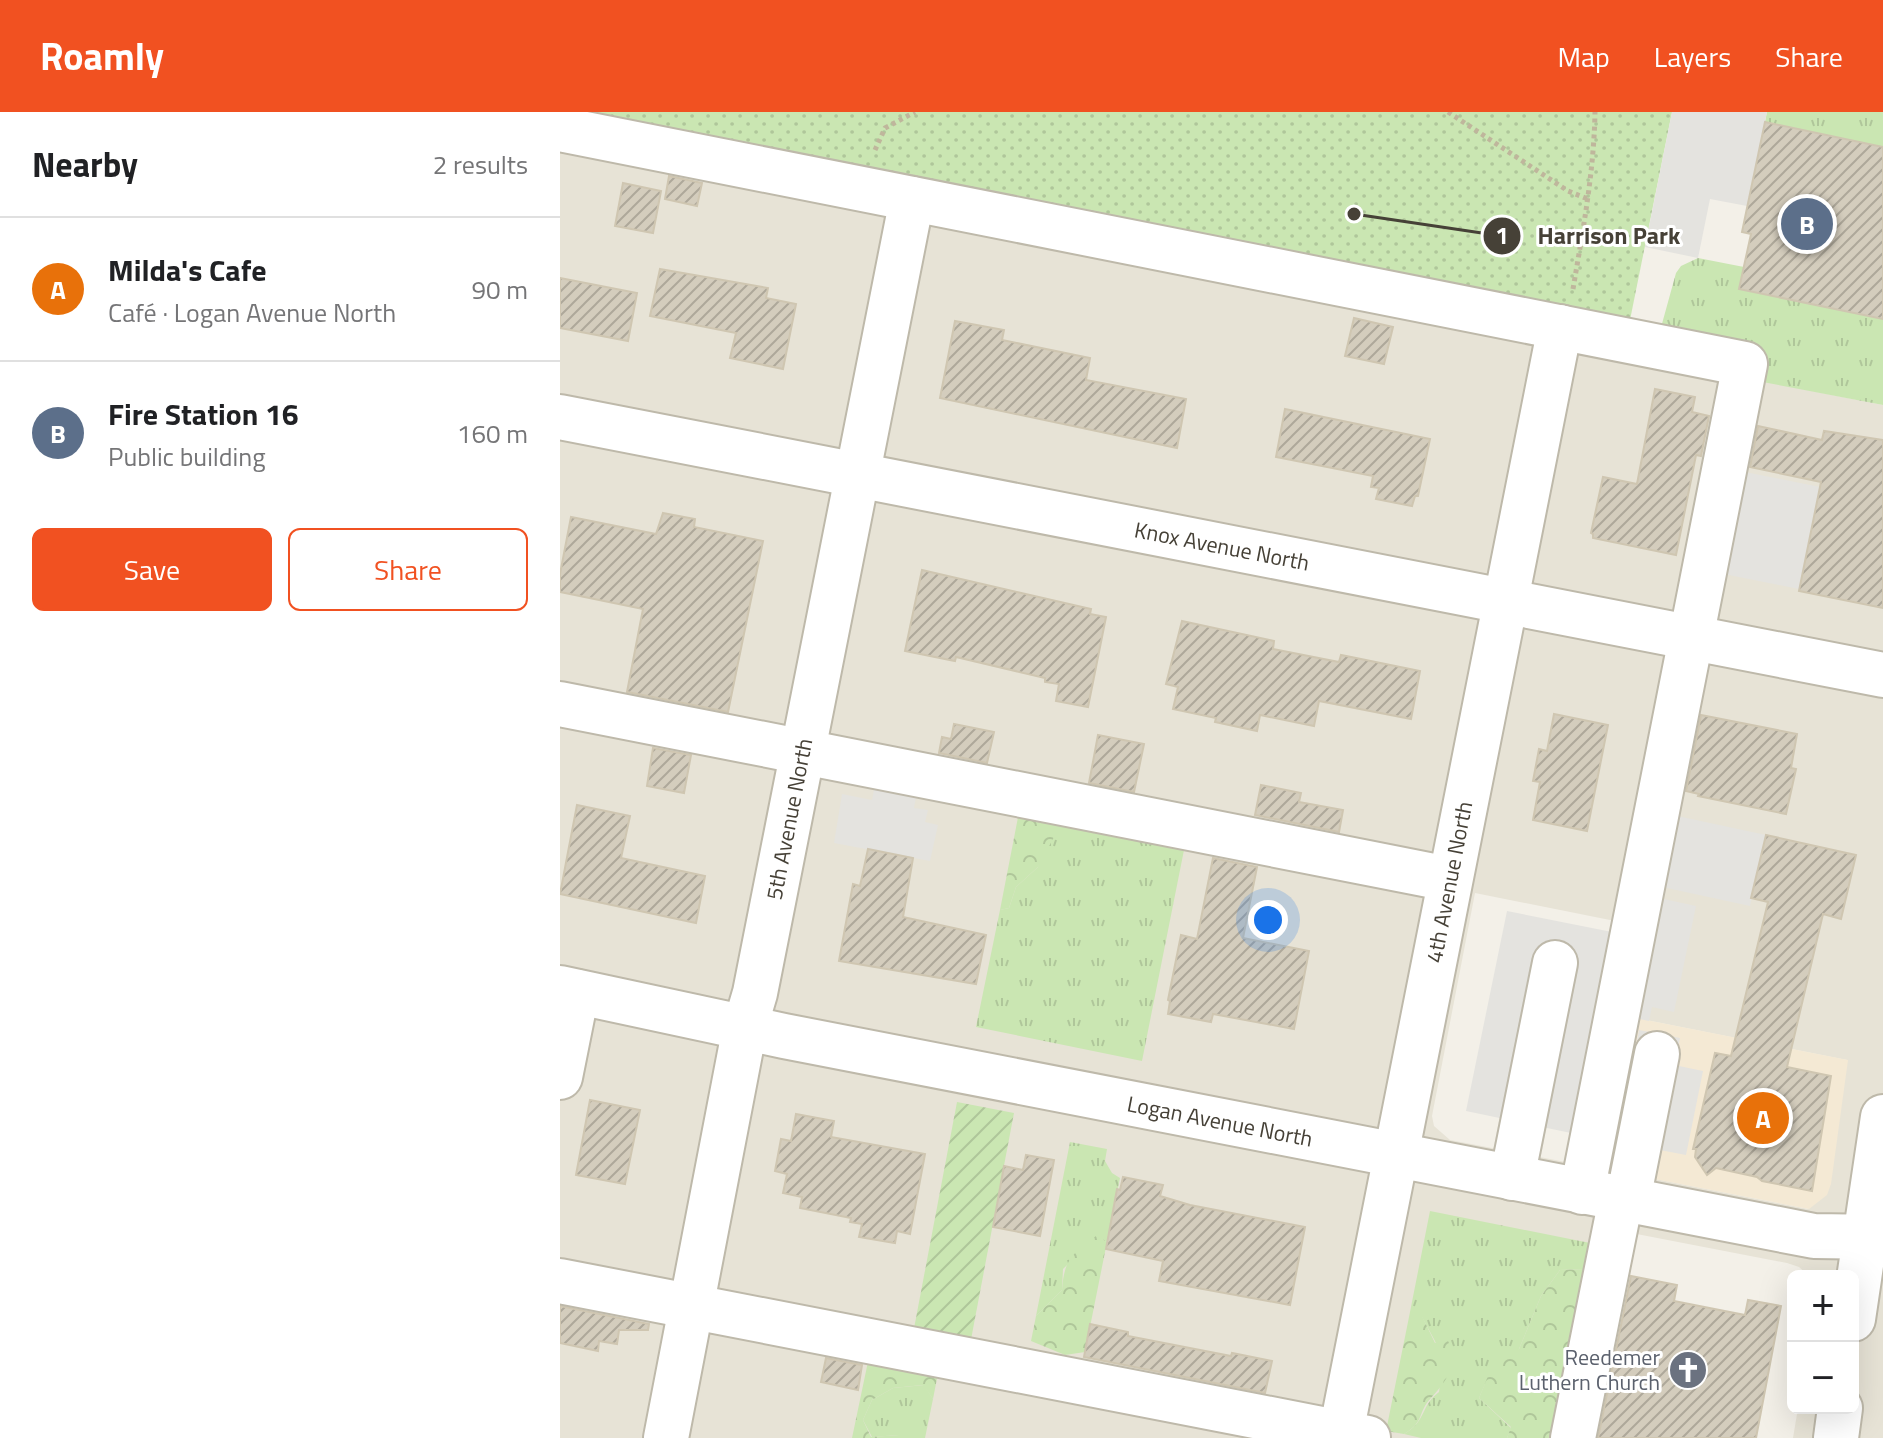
<!DOCTYPE html>
<meta charset="utf-8">
<style>
:root{--surface:#fff;--page:#f6f6f6;--text:#202124;--muted:#757577;--line:#e0e0e0;--accent:#f15121}
body{margin:0;font-family:"Titillium Web",sans-serif;background:var(--page);color:var(--text)}
.controls{position:absolute;right:24px;bottom:24px;display:grid;overflow:hidden;border-radius:12px;box-shadow:0 8px 32px #0002}
.controls button{width:72px;height:72px;display:grid;place-items:center;padding:0;border:0;border-bottom:2px solid var(--line);background:var(--surface);color:var(--text);font:40px sans-serif}
.you{position:absolute;left:708px;top:808px;width:28px;height:28px;margin:-20px;border:6px solid #fff;border-radius:50%;background:#1a73e8;box-shadow:0 0 0 12px #1a73e833}
.badge{display:grid;place-items:center;width:52px;height:52px;border-radius:50%;background:var(--accent);color:#fff;font-size:26px;font-weight:700}
.pin{position:absolute;translate:-50% -50%;border:4px solid #fff;box-shadow:0 2px 8px #0006}
.list{margin:0;padding:0;list-style:none}
h2{display:flex;justify-content:space-between;align-items:center;height:104px;margin:0;padding:0 32px;font-size:34px}
h2 small{font-size:26px;font-weight:400;color:var(--muted)}
.list li{display:grid;grid-template-columns:52px 1fr auto;gap:24px;align-items:center;box-sizing:border-box;height:144px;padding:0 32px;border-top:2px solid var(--line)}
.list b{display:block;font-size:30px;white-space:nowrap}
.list p{margin:0;font-size:26px;white-space:nowrap;color:var(--muted)}
.list em{font-size:26px;font-style:normal;color:var(--muted)}
.actions{display:flex;gap:16px;padding:24px 32px}
.actions a{flex:1;padding:18px 0;border:2px solid var(--accent);border-radius:12px;text-align:center;font-size:28px;color:var(--accent)}
.actions .main{background:var(--accent);color:#fff}
.map{position:relative;flex:none;width:1323px;height:1326px;overflow:hidden}
header{display:flex;align-items:center;gap:48px;box-sizing:border-box;height:112px;padding:0 40px;background:var(--accent);color:#fff}
header strong{font-size:38px}
nav{display:flex;gap:44px;margin-inline-start:auto;font-size:28px}
main{display:flex}
aside{flex:1;background:var(--surface)}
.map>svg:first-child{display:block}
.residential{fill:#e7e3d6;fill-rule:evenodd}
.commercial{fill:#f4e9d4}
.grass{fill:url(#grass-tufts)}
.forest{fill:url(#forest-crowns)}
.park{fill:url(#park-dots)}
.garden{fill:url(#garden-furrows)}
.parking{fill:#e4e3df}
.building{fill:url(#building-hatch);stroke:#cfc6b1;stroke-width:2}
.lines{fill:none;stroke-linecap:round;stroke-linejoin:round}
.minor-casing{stroke:#beb9aa;stroke-width:48}
.path{stroke:#bfb69c;stroke-width:5;stroke-dasharray:4 4;stroke-linecap:butt}
.minor{stroke:#fff;stroke-width:44}
.labels{text-anchor:middle;stroke-width:6;stroke-linejoin:round;paint-order:stroke}
.street-label{font-size:22px;fill:#464137;stroke:#fff}
.worship-label{font-size:22px;fill:#5b616d;stroke:#fff;text-anchor:end}
.leader{fill:none;stroke:#464137;stroke-width:3}
.callout-dot{fill:#464137;stroke:#fff;stroke-width:3}
.mark-label{font-size:24px;text-anchor:middle;font-weight:bold;fill:#fff}
.callout-label{font-size:24px;text-anchor:middle;font-weight:bold;fill:#464137;stroke:#fff;stroke-width:6;stroke-linejoin:round;paint-order:stroke}
</style>
<header>
<strong>Roamly</strong>
<nav><a>Map</a><a>Layers</a><a>Share</a></nav>
</header>
<main>
<aside>
<h2>Nearby<small>2 results</small></h2>
<ul class="list">
<li><span class="badge" style="background:#e8710a">A</span><div><b>Milda's Cafe</b><p>Café · Logan Avenue North</p></div><em>90 m</em></li>
<li><span class="badge" style="background:#5c6f8a">B</span><div><b>Fire Station 16</b><p>Public building</p></div><em>160 m</em></li>
</ul>
<div class="actions"><a class="main">Save</a><a>Share</a></div>
</aside>
<div class="map">
<svg width="1323" height="1326" viewBox="0 0 1323 1326">
<defs>
<pattern id="grass-tufts" width="24" height="20" patternUnits="userSpaceOnUse" patternTransform="scale(2)"><rect width="24" height="20" fill="#cae6b2"/><path d="M3 7l-1-3M5 7V3M7 7l1-3M15 17l-1-3M17 17v-4M19 17l1-3" fill="none" stroke="#afc69a"/></pattern>
<pattern id="forest-crowns" width="20" height="18" patternUnits="userSpaceOnUse" patternTransform="scale(2)"><rect width="20" height="18" fill="#cae6b2"/><path d="M2 6a3 3 0 1 1 6 0M12 15a3 3 0 1 1 6 0" fill="none" stroke="#afc69a"/></pattern>
<pattern id="park-dots" width="8" height="8" patternUnits="userSpaceOnUse" patternTransform="scale(2)"><rect width="8" height="8" fill="#cae6b2"/><path d="M2 2h.1M6 6h.1" fill="none" stroke="#afc69a" stroke-width="1.8" stroke-linecap="round"/></pattern>
<pattern id="garden-furrows" width="10" height="10" patternUnits="userSpaceOnUse" patternTransform="scale(2)"><rect width="10" height="10" fill="#cae6b2"/><path d="M-1 1l2-2M0 10L10 0M9 11l2-2" fill="none" stroke="#afc69a"/></pattern>
<pattern id="building-hatch" width="6" height="6" patternUnits="userSpaceOnUse" patternTransform="scale(2)"><rect width="6" height="6" fill="#d4cdbd"/><path d="M-1 1l2-2M0 6l6-6M5 7l2-2" fill="none" stroke="#aea89a"/></pattern>
</defs>
<rect width="100%" height="100%" fill="#f3f0e8"/>
<path class="residential" d="M0,31L1323,293V1326H1233L1238,1296H1293V1164H1249L1239,1155L1227,1151L1056,1118L1013,1326H0ZM915,781L1065,811L1016,1052L890,1028L874,1014L872,1004ZM1066,904L1287,948L1248,1097L1044,1057Z"/>
<path class="commercial" d="M1066,904L1288,948L1271,1072L1267,1083L1249,1097L1043,1057Z"/>
<g class="grass">
<path d="M1207,0H1323V35L1205,10Z"/>
<path d="M1138,146L1184,155L1180,177L1323,207V293L1192,268L1100,219L1116,161L1121,154Z"/>
<path d="M484,700L626,728L582,949L416,915L440,798L449,796L456,775L478,755Z"/>
<path d="M510,1030L547,1037L545,1049L552,1061L560,1066L547,1130L536,1125L503,1157L502,1178L476,1204Z"/>
<path d="M870,1099L1040,1133L1026,1157L1000,1158L981,1184L959,1237L926,1270L919,1286L951,1316L947,1326H861L844,1322C867,1309 860,1294 879,1280L886,1225L876,1231L862,1205H849Z"/>
<path d="M364,1273L373,1287L365,1326H339V1323L312,1325L303,1308L312,1288L333,1276Z"/>
</g>
<g class="forest">
<path d="M460,695L484,700L494,725L478,755L456,775L449,796L440,798Z"/>
<path d="M536,1124L547,1130L525,1240L505,1243L471,1229L476,1204L502,1178C504,1148 512,1142 536,1124Z"/>
<path d="M1026,1157L1004,1326H947L951,1315L919,1286L937,1242L959,1237L981,1184L1000,1158Z"/>
<path d="M862,1204L875,1231L886,1224L896,1248C888,1265 883,1273 871,1286C857,1301 865,1310 844,1322L826,1319L849,1205Z"/>
<path d="M310,1240L380,1251L373,1287L363,1273L333,1276L312,1288L303,1308L311,1325L339,1323V1326H292Z"/>
</g>
<path class="park" d="M0,0H1112L1069,213Z"/>
<path class="garden" d="M397,990L454,1001L409,1238L352,1227Z"/>
<g class="parking">
<path d="M1112,0H1207L1187,94L1150,87L1138,146L1085,135Z"/>
<path d="M1175,358L1260,375L1239,477L1154,460Z"/>
<path d="M316,667L358,675L354,696L368,698L365,710L378,713L370,749L274,731L282,682L312,688Z"/>
<path d="M1108,702L1206,723L1190,794L1093,773Z"/>
<path d="M1090,784L1136,794L1114,900L1092,895L1089,909L1066,904Z"/>
<path d="M947,799L1052,820L1011,1021L906,999Z"/>
<path d="M1079,918L1120,926L1114,953L1143,959L1126,1043L1058,1030Z"/>
</g>
<g class="building">
<path d="M1205,10L1323,35V207L1179,177L1191,122L1182,120Z"/>
<path d="M109,64L142,71L137,94L105,87Z"/>
<path d="M63,71L101,79L93,121L55,114Z"/>
<path d="M100,157L208,176L206,186L236,192L223,257L170,246L176,221L90,204Z"/>
<path d="M0,166L77,181L68,229L0,216Z"/>
<path d="M794,206L833,215L824,252L785,244Z"/>
<path d="M395,209L444,218L442,228L530,246L526,268L626,287L617,336L380,286Z"/>
<path d="M1095,277L1135,285L1132,300L1149,304L1141,344L1136,343L1116,443L1033,426V422L1031,421L1043,365L1077,372Z"/>
<path d="M725,297L870,327L858,384H855L852,394L816,387L819,376L811,375L813,364L716,345Z"/>
<path d="M1198,314L1262,328L1264,319L1323,328V496L1239,479L1261,370L1190,355Z"/>
<path d="M103,401L135,407L134,415L203,429L168,600L67,580L83,497L0,480V462L11,405L96,422Z"/>
<path d="M362,458L531,497L530,502L546,505L528,595L496,589L499,572L485,570V566L396,545L395,549L345,539Z"/>
<path d="M622,509L714,529L713,537L779,550L781,543L860,559L851,607L759,589L754,614L700,603L697,619L655,610L656,606L613,597L618,575L606,572Z"/>
<path d="M994,602L1048,613L1027,719L973,708L980,670L973,669L979,637L987,639Z"/>
<path d="M1141,603L1237,622L1231,656L1236,657L1226,702L1138,684L1139,682L1126,679Z"/>
<path d="M394,612L434,620L427,651L379,641L382,625L391,627Z"/>
<path d="M538,623L584,632L574,680L529,671Z"/>
<path d="M93,636L131,643L124,681L87,674Z"/>
<path d="M701,673L741,681L739,690L783,698L779,720L695,703Z"/>
<path d="M17,693L70,704L61,746L145,764L136,811L0,782Z"/>
<path d="M1206,723L1296,743L1281,807L1263,802L1227,955L1271,964L1252,1079L1202,1069L1197,1065L1156,1056L1147,1063L1135,1045L1136,1037H1133L1155,941L1171,944L1208,790L1191,786Z"/>
<path d="M308,737L353,746L343,805L426,823L416,872L279,849L293,772L300,774Z"/>
<path d="M653,746L697,755L683,826L749,839L734,917L653,902L651,910L608,902L610,889L608,888L621,823L637,827Z"/>
<path d="M30,988L80,998L65,1072L16,1063Z"/>
<path d="M236,1002L274,1009L271,1025L365,1042L350,1122L337,1119L335,1131L299,1125L302,1112L290,1110L291,1106L240,1096L242,1085L223,1081L227,1062L215,1059L221,1027L231,1029Z"/>
<path d="M466,1043L494,1048L480,1124L433,1115L444,1054L463,1058Z"/>
<path d="M563,1065L603,1073L600,1084L630,1093L745,1115L730,1193L599,1169L603,1149L546,1137L557,1077L560,1078Z"/>
<path d="M1071,1164L1117,1173L1114,1189L1185,1203L1188,1188L1221,1194L1196,1326H1038Z"/>
<path d="M0,1194L89,1212L88,1218H59L57,1232L39,1229L38,1239L0,1231Z"/>
<path d="M530,1212L568,1220V1224L671,1244L672,1241L712,1249L705,1281L524,1245Z"/>
<path d="M266,1246L302,1253L298,1278L261,1270Z"/>
</g>
<g class="lines">
<defs>
<g id="minor">
<path d="M0,17L1185,252L1022,1080"/>
<path d="M0,305L1323,563"/>
<path d="M0,592L889,767"/>
<path d="M0,876L224,924L1254,1124L1323,1125"/>
<path d="M0,965L17,880"/>
<path d="M952,1066L995,851"/>
<path d="M1068,1088L1097,942"/>
<path d="M0,1169L808,1326"/>
<path d="M1293,1207L1323,1005"/>
<path d="M106,1326L185,915L195,881L352,87"/>
<path d="M780,1326L1000,215"/>
<path d="M1013,1326L1061,1087"/>
<path d="M1276,1326L1280,1296"/>
</g>
</defs>
<use href="#minor" class="minor-casing"/>
<g class="path">
<path d="M888,0L1008,79L1028,87"/>
<path d="M315,38L325,16L355,0"/>
<path d="M1013,177C1023,118 1034,59 1035,0"/>
</g>
<use href="#minor" class="minor"/>
</g>
<defs>
<symbol id="church-disc" viewBox="-11 -11 22 22"><circle r="9.5" fill="#6b7280" stroke="#fff"/><path d="M-1.2-6h2.4v3.5h3.3v2.4h-3.3V6h-2.4V-.1h-3.3v-2.4h3.3Z" fill="#fff"/></symbol>
</defs>
<g fill-rule="evenodd">
<use href="#church-disc" x="1106" y="1236" width="44" height="44"/>
</g>
<g class="labels">
<g class="street-label">
<text transform="translate(662 434) rotate(11)" y="8">Knox Avenue North</text>
<text transform="translate(229 707) rotate(-79)" y="8">5th Avenue North</text>
<text transform="translate(889 770) rotate(-79)" y="8">4th Avenue North</text>
<text transform="translate(660 1009) rotate(11)" y="8">Logan Avenue North</text>
</g>
<g class="worship-label">
<text x="1100" y="1253">Reedemer<tspan x="1100" dy="25">Luthern Church</tspan></text>
</g>
</g>
<path class="leader" d="M794 102L942 124"/>
<g class="callout-dot">
<circle cx="794" cy="102" r="8"/>
<circle cx="942" cy="124" r="20"/>
</g>
<g class="mark-label">
<text x="942" y="132">1</text>
</g>
<g class="callout-label">
<text x="1049" y="132">Harrison Park</text>
</g>
</svg>
<div class="controls">
<button>+</button>
<button>−</button>
</div>
<div class="you"></div>
<div class="pin badge" style="left:1203px;top:1006px;background:#e8710a">A</div>
<div class="pin badge" style="left:1247px;top:112px;background:#5c6f8a">B</div>
</div>
</main>
